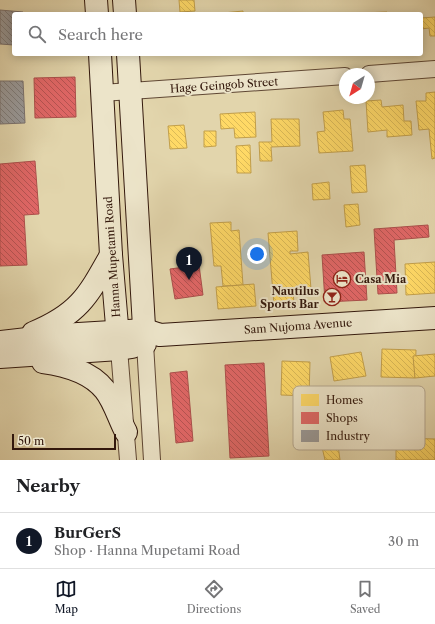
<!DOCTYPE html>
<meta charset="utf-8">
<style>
:root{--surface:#fff;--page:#f6f6f6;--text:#202124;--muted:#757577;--line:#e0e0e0;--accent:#111827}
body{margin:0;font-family:"Libre Caslon Text",serif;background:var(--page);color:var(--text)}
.compass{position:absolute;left:339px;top:68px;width:36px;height:36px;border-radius:50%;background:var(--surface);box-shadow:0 2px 10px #0003;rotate:217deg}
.scale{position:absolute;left:12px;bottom:10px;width:104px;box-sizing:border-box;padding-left:4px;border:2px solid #33180c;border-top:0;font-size:11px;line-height:14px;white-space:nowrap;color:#33180c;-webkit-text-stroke:3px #ece4c9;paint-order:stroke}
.you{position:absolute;left:257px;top:254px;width:14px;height:14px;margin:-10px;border:3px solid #fff;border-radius:50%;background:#1a73e8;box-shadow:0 0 0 6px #1a73e833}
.badge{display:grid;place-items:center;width:26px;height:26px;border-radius:50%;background:var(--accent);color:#fff;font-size:13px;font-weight:700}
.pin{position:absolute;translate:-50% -33px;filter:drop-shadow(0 1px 2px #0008)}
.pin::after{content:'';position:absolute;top:21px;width:14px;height:12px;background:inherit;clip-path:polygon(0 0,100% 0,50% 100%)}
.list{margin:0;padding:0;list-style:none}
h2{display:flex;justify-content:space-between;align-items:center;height:52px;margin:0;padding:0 16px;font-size:17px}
h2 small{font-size:13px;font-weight:400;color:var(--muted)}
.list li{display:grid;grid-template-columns:26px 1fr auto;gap:12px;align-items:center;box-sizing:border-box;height:56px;padding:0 16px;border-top:1px solid var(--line)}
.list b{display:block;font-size:15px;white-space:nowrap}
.list p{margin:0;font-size:13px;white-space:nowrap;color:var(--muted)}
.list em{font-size:13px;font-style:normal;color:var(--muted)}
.icon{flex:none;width:22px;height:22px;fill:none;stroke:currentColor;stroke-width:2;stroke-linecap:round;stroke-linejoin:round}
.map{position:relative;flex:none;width:435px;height:460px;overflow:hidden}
.search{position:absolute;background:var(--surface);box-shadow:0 2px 10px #0003;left:12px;right:12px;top:12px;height:44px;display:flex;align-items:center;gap:10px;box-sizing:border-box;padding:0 14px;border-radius:4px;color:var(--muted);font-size:15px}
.sheet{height:108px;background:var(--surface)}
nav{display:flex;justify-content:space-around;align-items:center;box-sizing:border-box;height:56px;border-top:1px solid var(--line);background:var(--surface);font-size:11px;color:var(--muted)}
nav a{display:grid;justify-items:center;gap:2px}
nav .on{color:var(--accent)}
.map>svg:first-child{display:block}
.homes{fill:url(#homes-back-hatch);stroke:#c29f4b}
.shops{fill:url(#shops-back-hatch);stroke:#ac4f4b}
.industry{fill:url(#industry-back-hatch);stroke:#7a726f}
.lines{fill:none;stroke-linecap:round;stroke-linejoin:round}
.street-casing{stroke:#5f4734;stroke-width:18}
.secondary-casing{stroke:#33180c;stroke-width:24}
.street{stroke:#ece4c9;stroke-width:16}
.secondary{stroke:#ece4c9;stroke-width:22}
.labels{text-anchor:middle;stroke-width:4;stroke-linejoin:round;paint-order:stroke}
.street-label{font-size:11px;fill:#33180c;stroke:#ece4c9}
.poi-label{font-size:11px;font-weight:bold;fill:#33180c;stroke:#ece4c9;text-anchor:start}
.key{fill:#ece4c9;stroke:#b4a790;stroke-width:1}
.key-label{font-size:11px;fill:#33180c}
</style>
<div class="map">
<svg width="435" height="460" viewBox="0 0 435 460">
<defs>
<pattern id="homes-back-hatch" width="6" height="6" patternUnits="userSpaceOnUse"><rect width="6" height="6" fill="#ffd966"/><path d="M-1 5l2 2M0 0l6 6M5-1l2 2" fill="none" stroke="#dbba57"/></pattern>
<pattern id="shops-back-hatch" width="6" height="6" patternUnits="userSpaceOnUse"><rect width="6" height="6" fill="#e06666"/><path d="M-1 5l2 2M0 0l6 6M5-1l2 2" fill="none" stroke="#b65352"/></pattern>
<pattern id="industry-back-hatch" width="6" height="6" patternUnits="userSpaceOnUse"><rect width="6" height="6" fill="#999"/><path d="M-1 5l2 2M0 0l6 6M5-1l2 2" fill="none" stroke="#7d7c7b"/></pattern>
</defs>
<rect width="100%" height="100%" fill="#e2d5ac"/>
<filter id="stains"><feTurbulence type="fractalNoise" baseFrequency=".005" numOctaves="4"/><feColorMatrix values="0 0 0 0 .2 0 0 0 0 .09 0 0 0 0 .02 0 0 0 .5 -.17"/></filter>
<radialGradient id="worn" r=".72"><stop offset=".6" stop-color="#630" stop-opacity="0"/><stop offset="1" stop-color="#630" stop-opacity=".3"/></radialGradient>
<g class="homes">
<path d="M179,0H194L195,11L180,12Z"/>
<path d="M243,11V14H213Z"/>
<path d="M387,12V14H361V13Z"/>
<path d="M435,17V36H430L429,28L421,29V18Z"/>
<path d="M435,92V158L432,159L429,129L419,130L416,101H426V93Z"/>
<path d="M381,100L382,107L403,105L404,121H411L412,135L387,137V130L368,132L366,101Z"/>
<path d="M343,110L344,119H350L353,151L319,153L317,132L325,131L323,112Z"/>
<path d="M255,112L256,137L235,138L234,128L221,129L220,114Z"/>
<path d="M271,119H299L300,146L271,147L272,161H260L259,142H272Z"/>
<path d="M184,125L187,148L170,149L168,126Z"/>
<path d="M204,131H216V146L204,147Z"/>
<path d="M250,145L251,173H237L236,146Z"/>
<path d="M365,165L367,192L352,193L350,166Z"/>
<path d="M329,182L330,199L313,200L312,184Z"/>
<path d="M358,204L360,225L346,227L344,205Z"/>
<path d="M231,222V231L239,230L243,285L223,286L221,266H214L210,223Z"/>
<path d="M297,231L298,251H290V254L308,252L311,289L293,291L294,304L274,305L268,233Z"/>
<path d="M435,262V293L406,295L405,264Z"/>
<path d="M254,284L256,306L218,309L216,287Z"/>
<path d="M382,349L416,350L415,378L381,377Z"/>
<path d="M361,352L366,376L334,381L330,357Z"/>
<path d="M435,354V376L415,378L413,356Z"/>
<path d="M282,361L310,362L309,396L281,395Z"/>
<path d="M396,438L435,439V460H396Z"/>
<path d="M338,445L340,460H325L322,447Z"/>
</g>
<g class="shops">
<path d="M75,77L76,117L35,118L34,78Z"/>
<path d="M35,161L39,214L24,215L27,265L0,266V164Z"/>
<path d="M428,225L429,237L394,240L397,293L378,294L374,229Z"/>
<path d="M364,252L367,300L325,302L322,255Z"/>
<path d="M199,265L203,295L175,299L170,269Z"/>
<path d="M264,363L269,456L230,458L225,365Z"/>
<path d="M187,371L193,441L176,443L170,373Z"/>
</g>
<g class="industry">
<path d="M0,10L23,12V14H14V45L0,44Z"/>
<path d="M0,81H23L25,123L0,124Z"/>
</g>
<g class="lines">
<defs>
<g id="street">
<path d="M369,74L435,69"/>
<path d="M102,93L345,76"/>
<path d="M145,344L152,460"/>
<path d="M119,349L128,460"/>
</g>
<g id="secondary">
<path d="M96,0L97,14"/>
<path d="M124,0L125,14"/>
<path d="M100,54L111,255L119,349"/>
<path d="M128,54L145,344"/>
<path d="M33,333C79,314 88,296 111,255"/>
<path d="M0,342L62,335L145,330L160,335L435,318"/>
<path d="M0,357L119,349L132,347"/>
<path d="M43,362C65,365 90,371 105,390C114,401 119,419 126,432"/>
</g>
</defs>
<use href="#street" class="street-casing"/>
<use href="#secondary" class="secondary-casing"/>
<use href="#street" class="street"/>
<use href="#secondary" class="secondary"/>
</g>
<defs>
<symbol id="hotel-ring" viewBox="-11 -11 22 22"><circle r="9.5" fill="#ece4c9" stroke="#8f2418" stroke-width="1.5"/><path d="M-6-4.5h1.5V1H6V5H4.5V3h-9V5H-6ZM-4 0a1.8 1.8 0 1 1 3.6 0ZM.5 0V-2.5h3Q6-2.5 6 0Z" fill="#8f2418"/></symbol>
<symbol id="bar-ring" viewBox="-11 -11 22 22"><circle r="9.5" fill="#ece4c9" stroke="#8f2418" stroke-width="1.5"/><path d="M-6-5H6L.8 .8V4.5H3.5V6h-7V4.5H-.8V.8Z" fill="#8f2418"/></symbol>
</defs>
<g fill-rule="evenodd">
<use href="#hotel-ring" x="332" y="269" width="20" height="20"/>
<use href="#bar-ring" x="322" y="287" width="20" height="20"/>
</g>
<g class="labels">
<g class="street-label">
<text transform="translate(224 85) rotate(-4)" y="4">Hage Geingob Street</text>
<text transform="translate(112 257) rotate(-94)" y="4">Hanna Mupetami Road</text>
<text transform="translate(298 326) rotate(-4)" y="4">Sam Nujoma Avenue</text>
</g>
<g class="poi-label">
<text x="355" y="283">Casa Mia</text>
<text x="319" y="295" text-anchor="end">Nautilus<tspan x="319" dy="13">Sports Bar</tspan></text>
</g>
</g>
<rect x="293" y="386" width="132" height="64" rx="6" class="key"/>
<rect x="301" y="394" width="18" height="12" fill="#ffd966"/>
<rect x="301" y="412" width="18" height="12" fill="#e06666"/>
<rect x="301" y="430" width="18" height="12" fill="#999"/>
<g class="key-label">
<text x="326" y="404">Homes</text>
<text x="326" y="422">Shops</text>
<text x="326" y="440">Industry</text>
</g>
<rect width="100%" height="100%" filter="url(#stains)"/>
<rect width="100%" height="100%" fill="url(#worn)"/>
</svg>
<svg class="compass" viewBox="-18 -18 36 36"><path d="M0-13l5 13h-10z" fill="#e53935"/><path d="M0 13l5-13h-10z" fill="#757577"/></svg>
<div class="scale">50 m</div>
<div class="you"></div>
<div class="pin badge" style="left:189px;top:280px">1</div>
<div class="search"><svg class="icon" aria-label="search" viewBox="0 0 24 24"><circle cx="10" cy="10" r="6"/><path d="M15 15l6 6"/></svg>Search here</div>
</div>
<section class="sheet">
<h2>Nearby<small></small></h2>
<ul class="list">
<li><span class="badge">1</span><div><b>BurGerS</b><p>Shop · Hanna Mupetami Road</p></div><em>30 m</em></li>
</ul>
</section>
<nav>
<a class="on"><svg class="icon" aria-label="map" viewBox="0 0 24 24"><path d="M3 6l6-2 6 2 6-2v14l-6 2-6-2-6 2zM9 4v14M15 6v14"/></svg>Map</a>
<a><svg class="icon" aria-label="directions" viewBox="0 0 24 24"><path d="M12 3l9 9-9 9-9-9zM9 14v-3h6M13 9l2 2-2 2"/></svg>Directions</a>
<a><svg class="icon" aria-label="saved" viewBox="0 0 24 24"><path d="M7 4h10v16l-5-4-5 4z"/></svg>Saved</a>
</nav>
